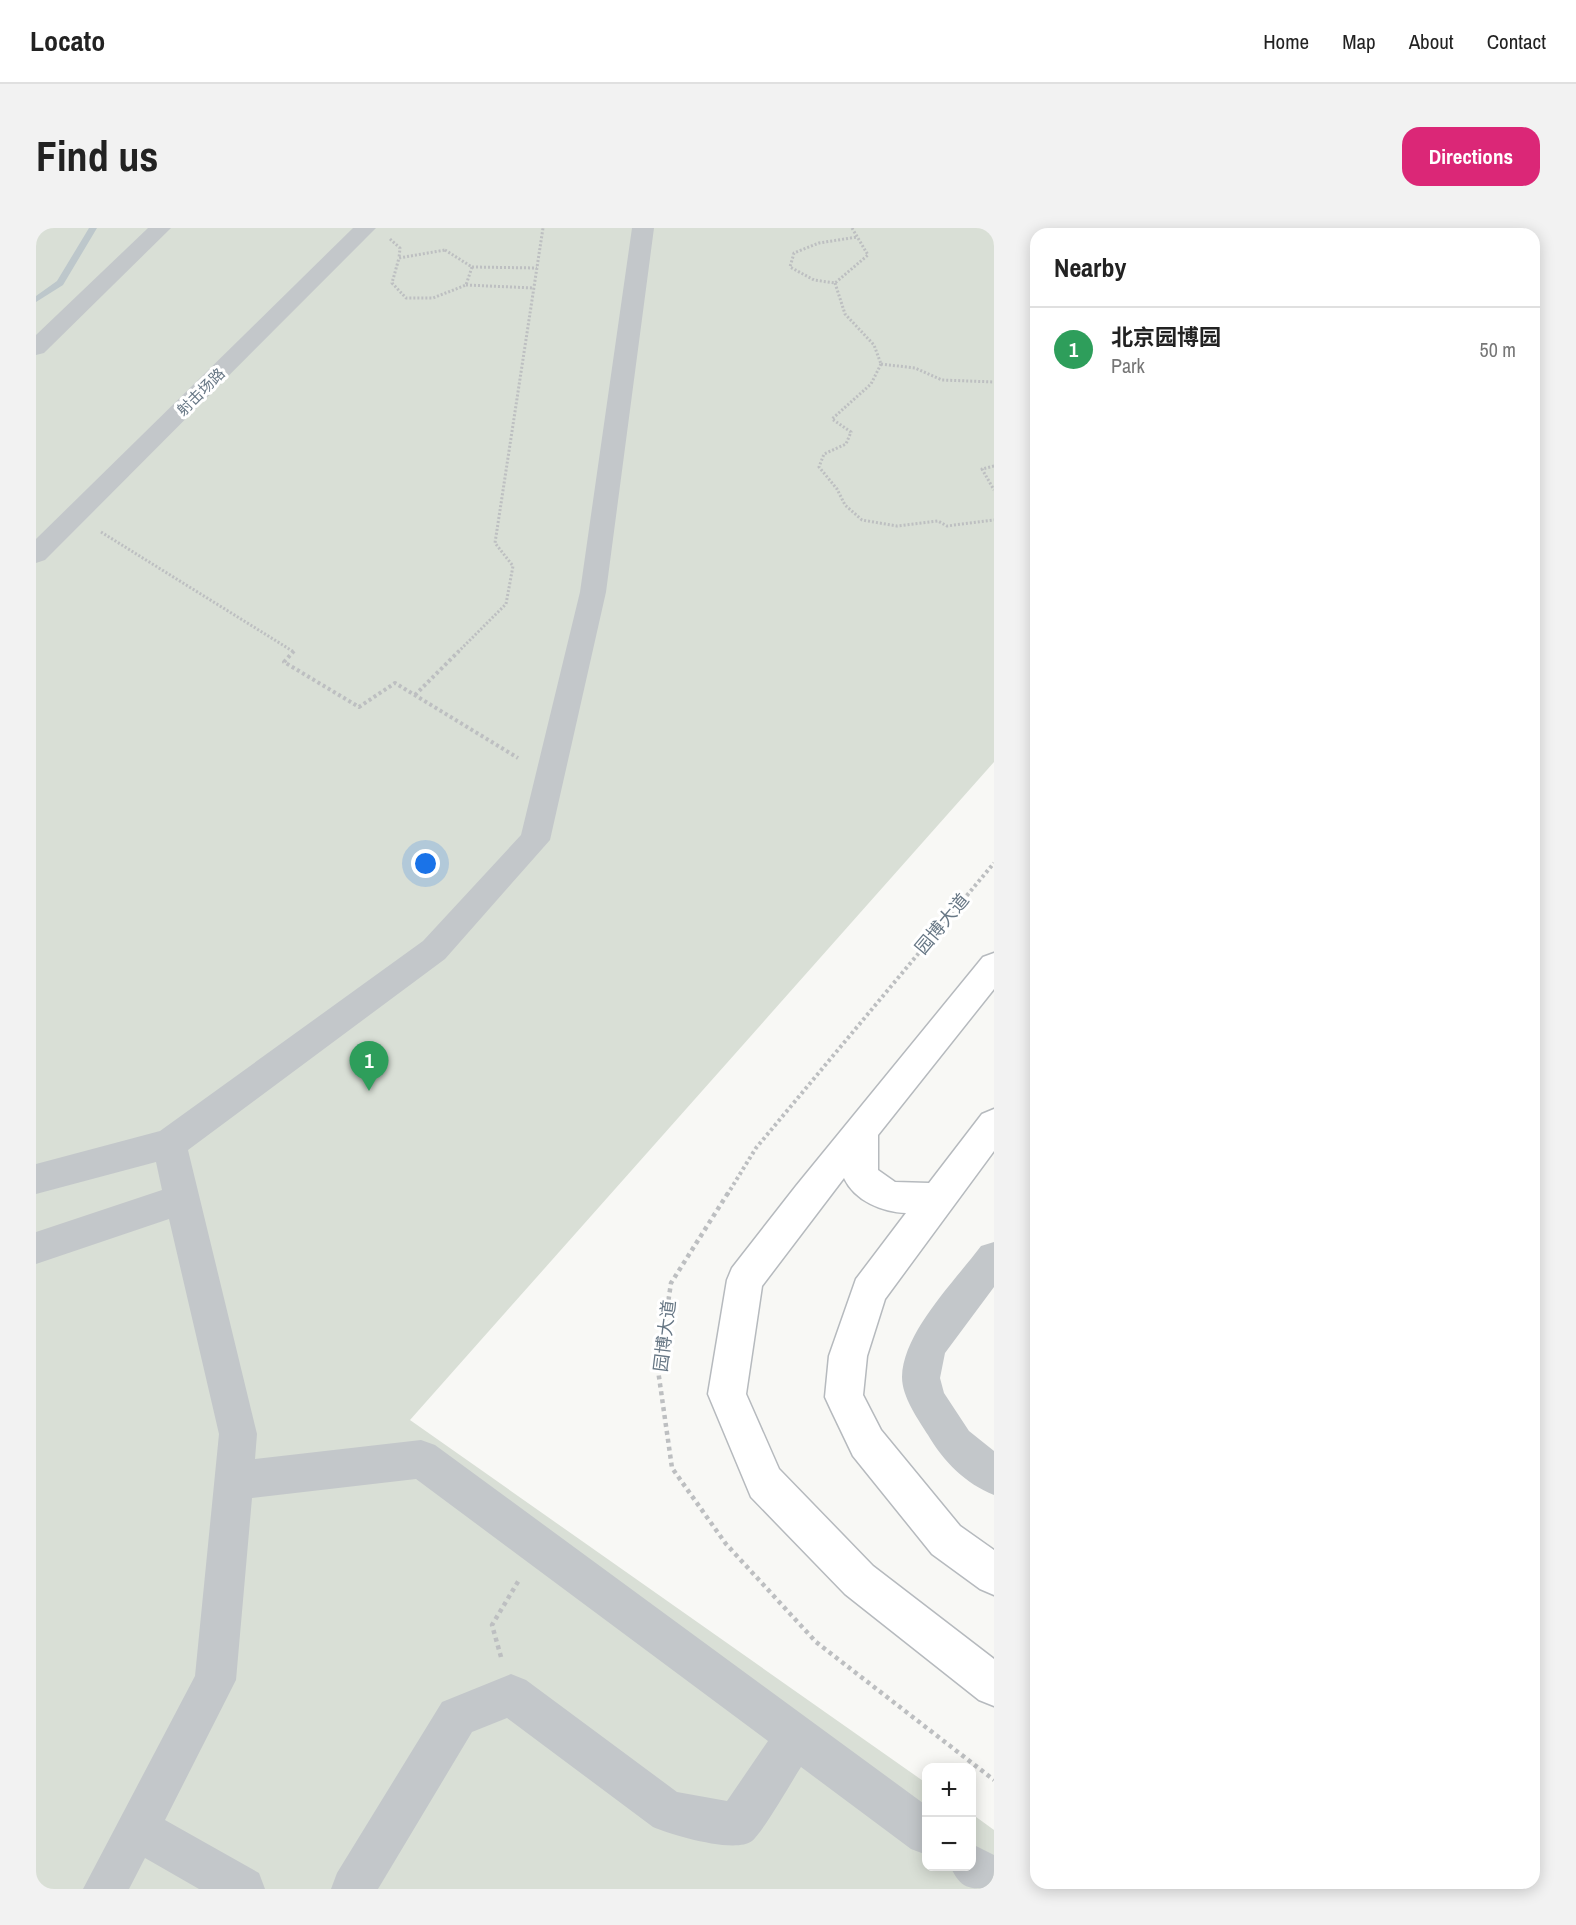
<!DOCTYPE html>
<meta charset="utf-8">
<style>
:root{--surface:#fff;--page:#f2f2f2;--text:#222;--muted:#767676;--line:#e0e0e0;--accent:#db2777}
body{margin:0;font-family:"Archivo Narrow","Noto Sans SC",sans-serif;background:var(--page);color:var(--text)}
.controls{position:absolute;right:18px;bottom:18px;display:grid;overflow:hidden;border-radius:12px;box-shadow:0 3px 15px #0003}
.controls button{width:54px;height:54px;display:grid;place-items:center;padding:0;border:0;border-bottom:2px solid var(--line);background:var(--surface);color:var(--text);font:30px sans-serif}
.you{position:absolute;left:390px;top:636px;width:21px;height:21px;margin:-15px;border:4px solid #fff;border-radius:50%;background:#1a73e8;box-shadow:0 0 0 9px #1a73e833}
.badge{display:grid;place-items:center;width:39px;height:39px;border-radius:50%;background:var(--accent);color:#fff;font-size:20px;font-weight:700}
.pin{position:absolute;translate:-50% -50px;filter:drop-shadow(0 2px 3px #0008)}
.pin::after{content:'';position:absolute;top:32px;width:21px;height:18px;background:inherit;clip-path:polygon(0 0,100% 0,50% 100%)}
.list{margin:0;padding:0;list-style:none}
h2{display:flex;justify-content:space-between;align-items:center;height:78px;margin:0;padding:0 24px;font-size:26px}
h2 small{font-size:20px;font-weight:400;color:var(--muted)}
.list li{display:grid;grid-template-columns:39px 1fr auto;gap:18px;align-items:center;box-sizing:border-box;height:84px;padding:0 24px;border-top:2px solid var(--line)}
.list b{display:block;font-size:22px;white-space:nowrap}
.list p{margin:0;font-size:20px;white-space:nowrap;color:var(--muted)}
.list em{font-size:20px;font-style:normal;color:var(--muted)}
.map{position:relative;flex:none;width:958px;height:1661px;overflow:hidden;border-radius:18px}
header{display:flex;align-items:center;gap:36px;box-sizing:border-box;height:84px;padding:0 30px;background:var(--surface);border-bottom:2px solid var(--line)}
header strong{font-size:28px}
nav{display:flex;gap:33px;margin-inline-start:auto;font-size:21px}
.intro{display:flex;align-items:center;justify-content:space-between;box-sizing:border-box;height:144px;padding:0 36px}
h1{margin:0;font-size:42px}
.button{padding:15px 27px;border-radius:18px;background:var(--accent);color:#fff;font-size:21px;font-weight:700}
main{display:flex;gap:36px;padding:0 36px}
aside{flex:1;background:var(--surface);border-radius:18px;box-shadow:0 3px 15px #0003}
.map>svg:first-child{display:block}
.green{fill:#d9dfd6}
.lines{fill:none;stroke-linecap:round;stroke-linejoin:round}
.stream{fill:#bdc7cb;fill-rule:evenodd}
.major-casing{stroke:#b6babe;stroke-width:3}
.path-far2{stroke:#bdbfc1;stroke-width:3;stroke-dasharray:2 2;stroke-linecap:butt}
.path-far1{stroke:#bdbfc1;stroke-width:4;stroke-dasharray:3 3;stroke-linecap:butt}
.path{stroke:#bdbfc1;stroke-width:4.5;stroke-dasharray:4 4;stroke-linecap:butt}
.minor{fill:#c3c7ca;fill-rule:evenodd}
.major{fill:#fff;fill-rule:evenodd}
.labels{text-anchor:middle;stroke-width:6;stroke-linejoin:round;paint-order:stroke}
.far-street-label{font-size:15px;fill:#677785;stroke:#fff}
.street-label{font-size:18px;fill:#677785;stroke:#fff}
</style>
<header>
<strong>Locato</strong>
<nav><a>Home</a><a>Map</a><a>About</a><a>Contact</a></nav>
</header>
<div class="intro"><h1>Find us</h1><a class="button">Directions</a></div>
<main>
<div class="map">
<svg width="958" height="1661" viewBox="0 0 958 1661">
<rect width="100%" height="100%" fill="#f8f8f5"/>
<path class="green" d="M0,0H958V534L374,1192L890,1555L891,1638H936V1586L958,1602V1661H0Z"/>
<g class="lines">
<path class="stream" d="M53,0H61L27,57L0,74V68L21,53Z"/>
<defs>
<path id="major" d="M958,725V761L842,907V942L859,954L893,955L946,886L958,881V923L849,1071L831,1128L827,1167L845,1202L924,1298L958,1322V1367L944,1361L896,1326L817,1228L795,1182L789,1169L793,1128L820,1051L870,985C846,984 819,973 808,950L726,1058L710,1166L743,1241L837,1338L958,1431V1478L943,1472L809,1366L715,1269L672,1166L691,1052L696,1040L760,958L947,729Z"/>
</defs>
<use href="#major" class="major-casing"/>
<g class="path-far2">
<path d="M816,0L832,27L799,55L778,52L754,39L758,25L783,15L821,9"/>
<path d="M354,11L364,20L363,30"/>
<path d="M409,22L436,39L430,57L397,70H370L356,55L363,30Z"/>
<path d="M436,39L501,40"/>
<path d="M799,55L809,86L838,117L845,136"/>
<path d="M430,57L498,60"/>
<path d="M845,136L835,156L796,191L815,204L810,216L788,226L783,239L801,261L809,277L826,292L861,298L902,293L911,298L958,292"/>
<path d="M845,136L879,140L906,152L958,154"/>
<path d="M958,238L946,241L958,262"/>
<path d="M65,304L258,424"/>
<path d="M422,424L470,376L477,338L459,315L507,0"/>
</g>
<g class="path-far1">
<path d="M258,423L248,434L323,479L359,455L482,530"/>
<path d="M379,467L423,423"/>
<path d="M691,967L720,920L958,635"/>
</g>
<g class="path">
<path d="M692,965L635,1055L622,1142L636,1240L690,1316L780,1414L958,1552"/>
<path d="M465,1429L456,1397L483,1352"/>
</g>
<g class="minor">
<path d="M112,0H135L8,125L0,127V107Z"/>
<path d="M317,0H340L9,332L0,335V311Z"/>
<path d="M596,0H618L570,364L514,612L409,731L152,922L221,1206L219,1231L385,1212L399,1217L891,1578V1627L875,1621L765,1539C756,1553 727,1604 716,1613C699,1626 636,1607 617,1599L471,1490L436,1504L342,1661H295L301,1645L406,1474L475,1446L490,1452L641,1564L691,1573L732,1513L380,1251L216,1270L200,1452L129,1592L223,1645L229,1661H163L109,1630L93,1661H47L159,1448L183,1206L133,991L0,1036V1004L126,962L120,934L0,966V936L124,903L387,713L485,607L544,364Z"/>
<path d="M958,1014V1059L909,1125L904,1150L908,1165L933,1203L958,1223V1267C930,1256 907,1233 892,1207C882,1191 866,1169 866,1149C867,1104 919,1053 945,1018Z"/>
<path d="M936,1616L958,1627V1661C932,1661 925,1661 914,1638H936Z"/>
</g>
<use href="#major" class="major"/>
</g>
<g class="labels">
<g class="far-street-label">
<text transform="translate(165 164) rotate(-45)" y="5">射击场路</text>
</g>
<g class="street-label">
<text transform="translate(906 696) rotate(-50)" y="6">园博大道</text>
<text transform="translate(629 1108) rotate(-83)" y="6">园博大道</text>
</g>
</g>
</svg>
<div class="controls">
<button>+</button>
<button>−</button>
</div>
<div class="you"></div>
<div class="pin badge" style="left:333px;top:863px;background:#2e9e5b">1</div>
</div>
<aside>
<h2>Nearby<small></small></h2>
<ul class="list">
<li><span class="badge" style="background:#2e9e5b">1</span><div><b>北京园博园</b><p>Park</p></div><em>50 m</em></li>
</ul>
</aside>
</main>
